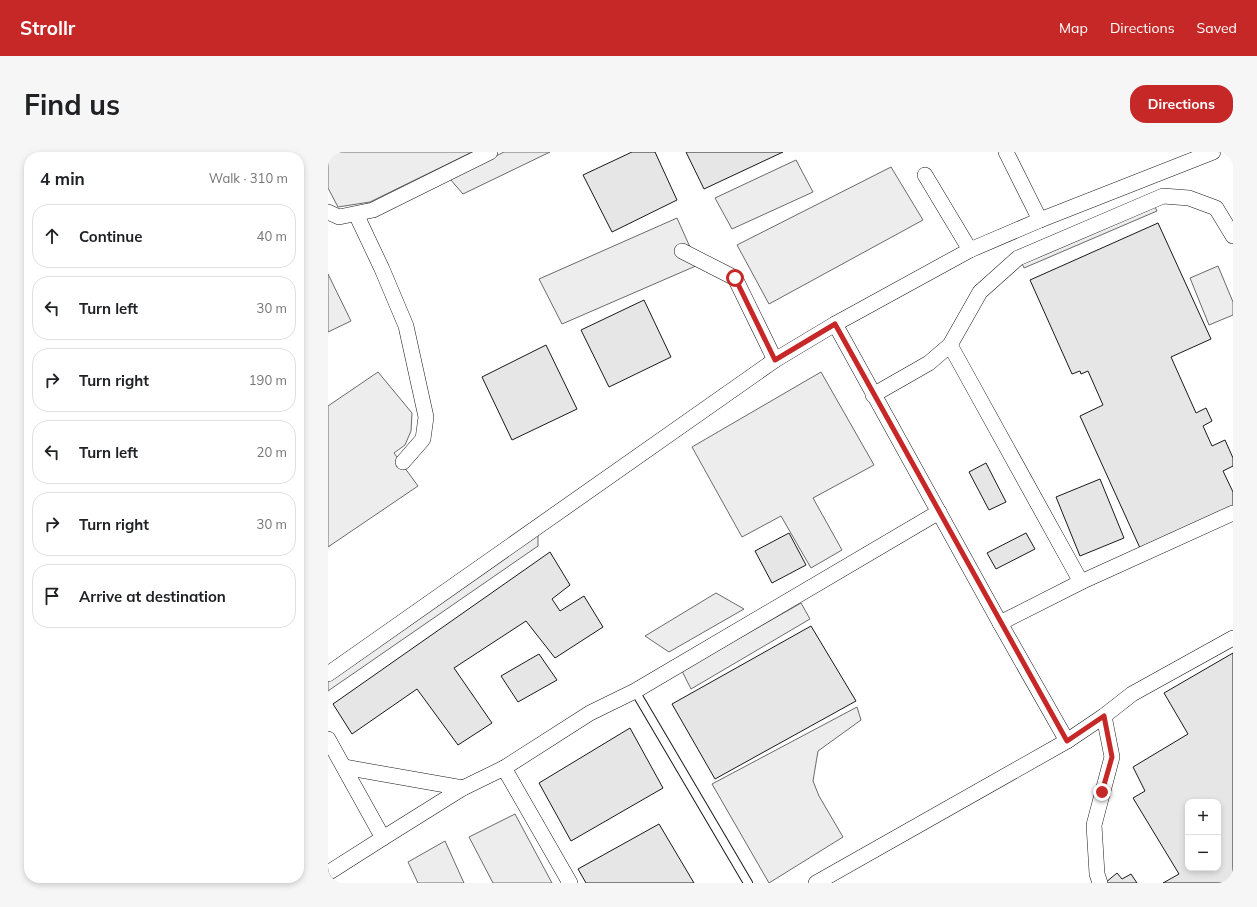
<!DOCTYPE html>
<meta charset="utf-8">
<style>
:root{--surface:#fff;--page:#f6f6f6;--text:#202124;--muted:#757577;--line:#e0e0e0;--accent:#c62828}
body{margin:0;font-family:Mulish,sans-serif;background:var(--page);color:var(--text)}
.controls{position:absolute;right:12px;bottom:12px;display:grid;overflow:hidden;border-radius:8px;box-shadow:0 2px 6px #0003}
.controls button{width:36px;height:36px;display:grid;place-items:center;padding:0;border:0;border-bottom:1px solid var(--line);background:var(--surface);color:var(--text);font:20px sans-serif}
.stop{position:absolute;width:12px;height:12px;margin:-9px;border:3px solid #c62828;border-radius:50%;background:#fff}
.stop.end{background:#c62828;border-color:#fff;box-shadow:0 1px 4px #0008}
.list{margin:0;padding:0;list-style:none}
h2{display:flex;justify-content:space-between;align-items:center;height:52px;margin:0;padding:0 16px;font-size:17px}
h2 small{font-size:13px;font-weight:400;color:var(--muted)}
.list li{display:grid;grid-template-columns:26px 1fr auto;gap:12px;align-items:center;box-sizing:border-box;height:64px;margin:0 8px 8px;padding:0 8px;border:1px solid var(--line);border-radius:16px}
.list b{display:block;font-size:15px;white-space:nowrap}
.list em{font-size:13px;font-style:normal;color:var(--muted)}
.icon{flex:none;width:22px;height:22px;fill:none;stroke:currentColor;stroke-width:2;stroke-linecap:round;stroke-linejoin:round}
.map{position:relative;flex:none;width:905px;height:731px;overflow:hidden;border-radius:16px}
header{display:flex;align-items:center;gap:24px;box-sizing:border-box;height:56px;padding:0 20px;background:var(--accent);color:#fff}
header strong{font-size:19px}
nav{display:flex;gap:22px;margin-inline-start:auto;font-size:14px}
.intro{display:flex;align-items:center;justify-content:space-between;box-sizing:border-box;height:96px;padding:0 24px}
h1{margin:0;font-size:28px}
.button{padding:10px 18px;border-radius:16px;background:var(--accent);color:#fff;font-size:14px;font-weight:700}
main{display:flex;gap:24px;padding:0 24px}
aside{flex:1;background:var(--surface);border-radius:16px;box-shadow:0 2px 6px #0003}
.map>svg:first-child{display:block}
.parking{fill:#ededed;stroke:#6a6a6a}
.building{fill:#e6e6e6;stroke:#1a1a1a;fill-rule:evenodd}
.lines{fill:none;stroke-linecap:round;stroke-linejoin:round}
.lane-casing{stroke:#1a1a1a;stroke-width:10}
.street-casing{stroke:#1a1a1a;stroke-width:16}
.lane{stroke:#fff;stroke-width:8}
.street{stroke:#fff;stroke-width:15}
.route{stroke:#c62828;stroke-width:5}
</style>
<header>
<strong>Strollr</strong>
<nav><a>Map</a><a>Directions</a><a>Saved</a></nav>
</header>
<div class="intro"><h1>Find us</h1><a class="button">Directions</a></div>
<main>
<aside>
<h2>4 min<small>Walk · 310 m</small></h2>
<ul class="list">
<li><svg class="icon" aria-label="ahead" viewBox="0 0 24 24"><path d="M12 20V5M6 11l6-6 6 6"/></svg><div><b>Continue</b></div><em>40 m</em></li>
<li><svg class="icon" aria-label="left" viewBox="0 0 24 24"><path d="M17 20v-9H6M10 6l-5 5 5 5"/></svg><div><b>Turn left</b></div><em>30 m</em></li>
<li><svg class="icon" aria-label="right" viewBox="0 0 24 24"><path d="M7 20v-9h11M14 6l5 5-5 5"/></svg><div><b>Turn right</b></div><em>190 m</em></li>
<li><svg class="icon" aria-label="left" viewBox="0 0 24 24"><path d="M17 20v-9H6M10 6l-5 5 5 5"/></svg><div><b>Turn left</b></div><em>20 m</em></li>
<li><svg class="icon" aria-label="right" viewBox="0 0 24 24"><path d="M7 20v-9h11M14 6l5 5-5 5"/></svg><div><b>Turn right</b></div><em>30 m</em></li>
<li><svg class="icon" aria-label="arrive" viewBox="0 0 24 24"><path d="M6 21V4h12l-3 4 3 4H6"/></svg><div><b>Arrive at destination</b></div></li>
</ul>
</aside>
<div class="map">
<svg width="905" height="731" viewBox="0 0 905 731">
<rect width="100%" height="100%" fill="#fff"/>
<g class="parking">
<path d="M0,0H144L42,50L10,55L0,36Z"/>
<path d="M176,0H222L135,42L122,27Z"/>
<path d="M468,8L485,40L404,77L387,46Z"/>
<path d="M563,15L595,68L441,152L409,93Z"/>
<path d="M825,51L829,59L696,116L692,107Z"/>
<path d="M349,66L370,113L234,172L211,127Z"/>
<path d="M890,114L905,150V163L881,173L862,126Z"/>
<path d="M0,122L23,169L0,180Z"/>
<path d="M50,220L84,261L83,279L77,293L66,301L90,334L0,395V254Z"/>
<path d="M493,220L546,313L485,346L514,398L483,416L453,364L414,385L364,295Z"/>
<path d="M210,383V394L0,539V530Z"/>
<path d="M388,441L416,457L341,500L317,484Z"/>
<path d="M473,451L482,467L363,537L354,519Z"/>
<path d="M529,555L533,568L490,599L485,629L491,644L515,685L441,731L384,632Z"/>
<path d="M187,662L224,731H165L141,685Z"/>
<path d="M117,689L136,731H90L80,710Z"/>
</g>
<g class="building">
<path d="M304,0H327L349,48L284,80L255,23Z"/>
<path d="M358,0H455L376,37Z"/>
<path d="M830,71L883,187L843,205L868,261L878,256L884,269L875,274L884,294L897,288L905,306V314L895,319L905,340V354L812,396L752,264L775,253L760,219L753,222L752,219L744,222L702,128Z"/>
<path d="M316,148L343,205L281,235L253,178Z"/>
<path d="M218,193L249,257L184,288L154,225Z"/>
<path d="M658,311L678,350L661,358L641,320Z"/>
<path d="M772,327L796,386L752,404L728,345Z"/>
<path d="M461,381L478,413L444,431L427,399Z"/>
<path d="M698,381L707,397L668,417L659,401Z"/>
<path d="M222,400L242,433L224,447L232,459L256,444L275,475L227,506L198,469L126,516L164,571L130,593L89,537L24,582L5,552Z"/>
<path d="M483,474L528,549L387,627L344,552Z"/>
<path d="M905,501V731H835L851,722L805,646L817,639L805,615L860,582L836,541ZM860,650H890V716H860Z"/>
<path d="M211,502L229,528L190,550L173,524Z"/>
<path d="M302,576L335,636L243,689L211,631Z"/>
<path d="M331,672L366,731H258L250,717Z"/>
<path d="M789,721L794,727L803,722L809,731H777Z"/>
</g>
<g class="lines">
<defs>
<path id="lane" d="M307,539L420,731"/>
<g id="street">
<path d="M678,0L712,68"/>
<path d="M597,23L642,98"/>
<path d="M0,60L11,65L45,58L162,0"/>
<path d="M28,62L54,117L78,174L98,265L95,287L75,310"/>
<path d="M354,99L407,126L447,208"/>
<path d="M507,172L672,471L739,589"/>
<path d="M622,193L753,430"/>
<path d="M545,243L601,211L622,193L652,140L690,106L835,44L861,46L888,56L905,84"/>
<path d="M672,471L753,430L905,361"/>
<path d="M0,522L447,208L507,172L642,98L712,68L885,0"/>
<path d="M0,587L55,686L0,721"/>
<path d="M16,615L135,636"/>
<path d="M176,616L262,561L307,539L611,360"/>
<path d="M55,686L135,636L176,616L242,731"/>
<path d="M488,731L739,589L776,564L804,542L905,486"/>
<path d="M772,731L769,722L766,673L784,605L776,564"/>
</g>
</defs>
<use href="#lane" class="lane-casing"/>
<use href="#street" class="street-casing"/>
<use href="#lane" class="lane"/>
<use href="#street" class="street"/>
</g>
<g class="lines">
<path class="route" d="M407,126L447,208L507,172L739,589L776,564L784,605L774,640"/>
</g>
</svg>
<div class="controls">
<button>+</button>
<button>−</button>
</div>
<div class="stop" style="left:407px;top:126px"></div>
<div class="stop end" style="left:774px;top:640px"></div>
</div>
</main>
